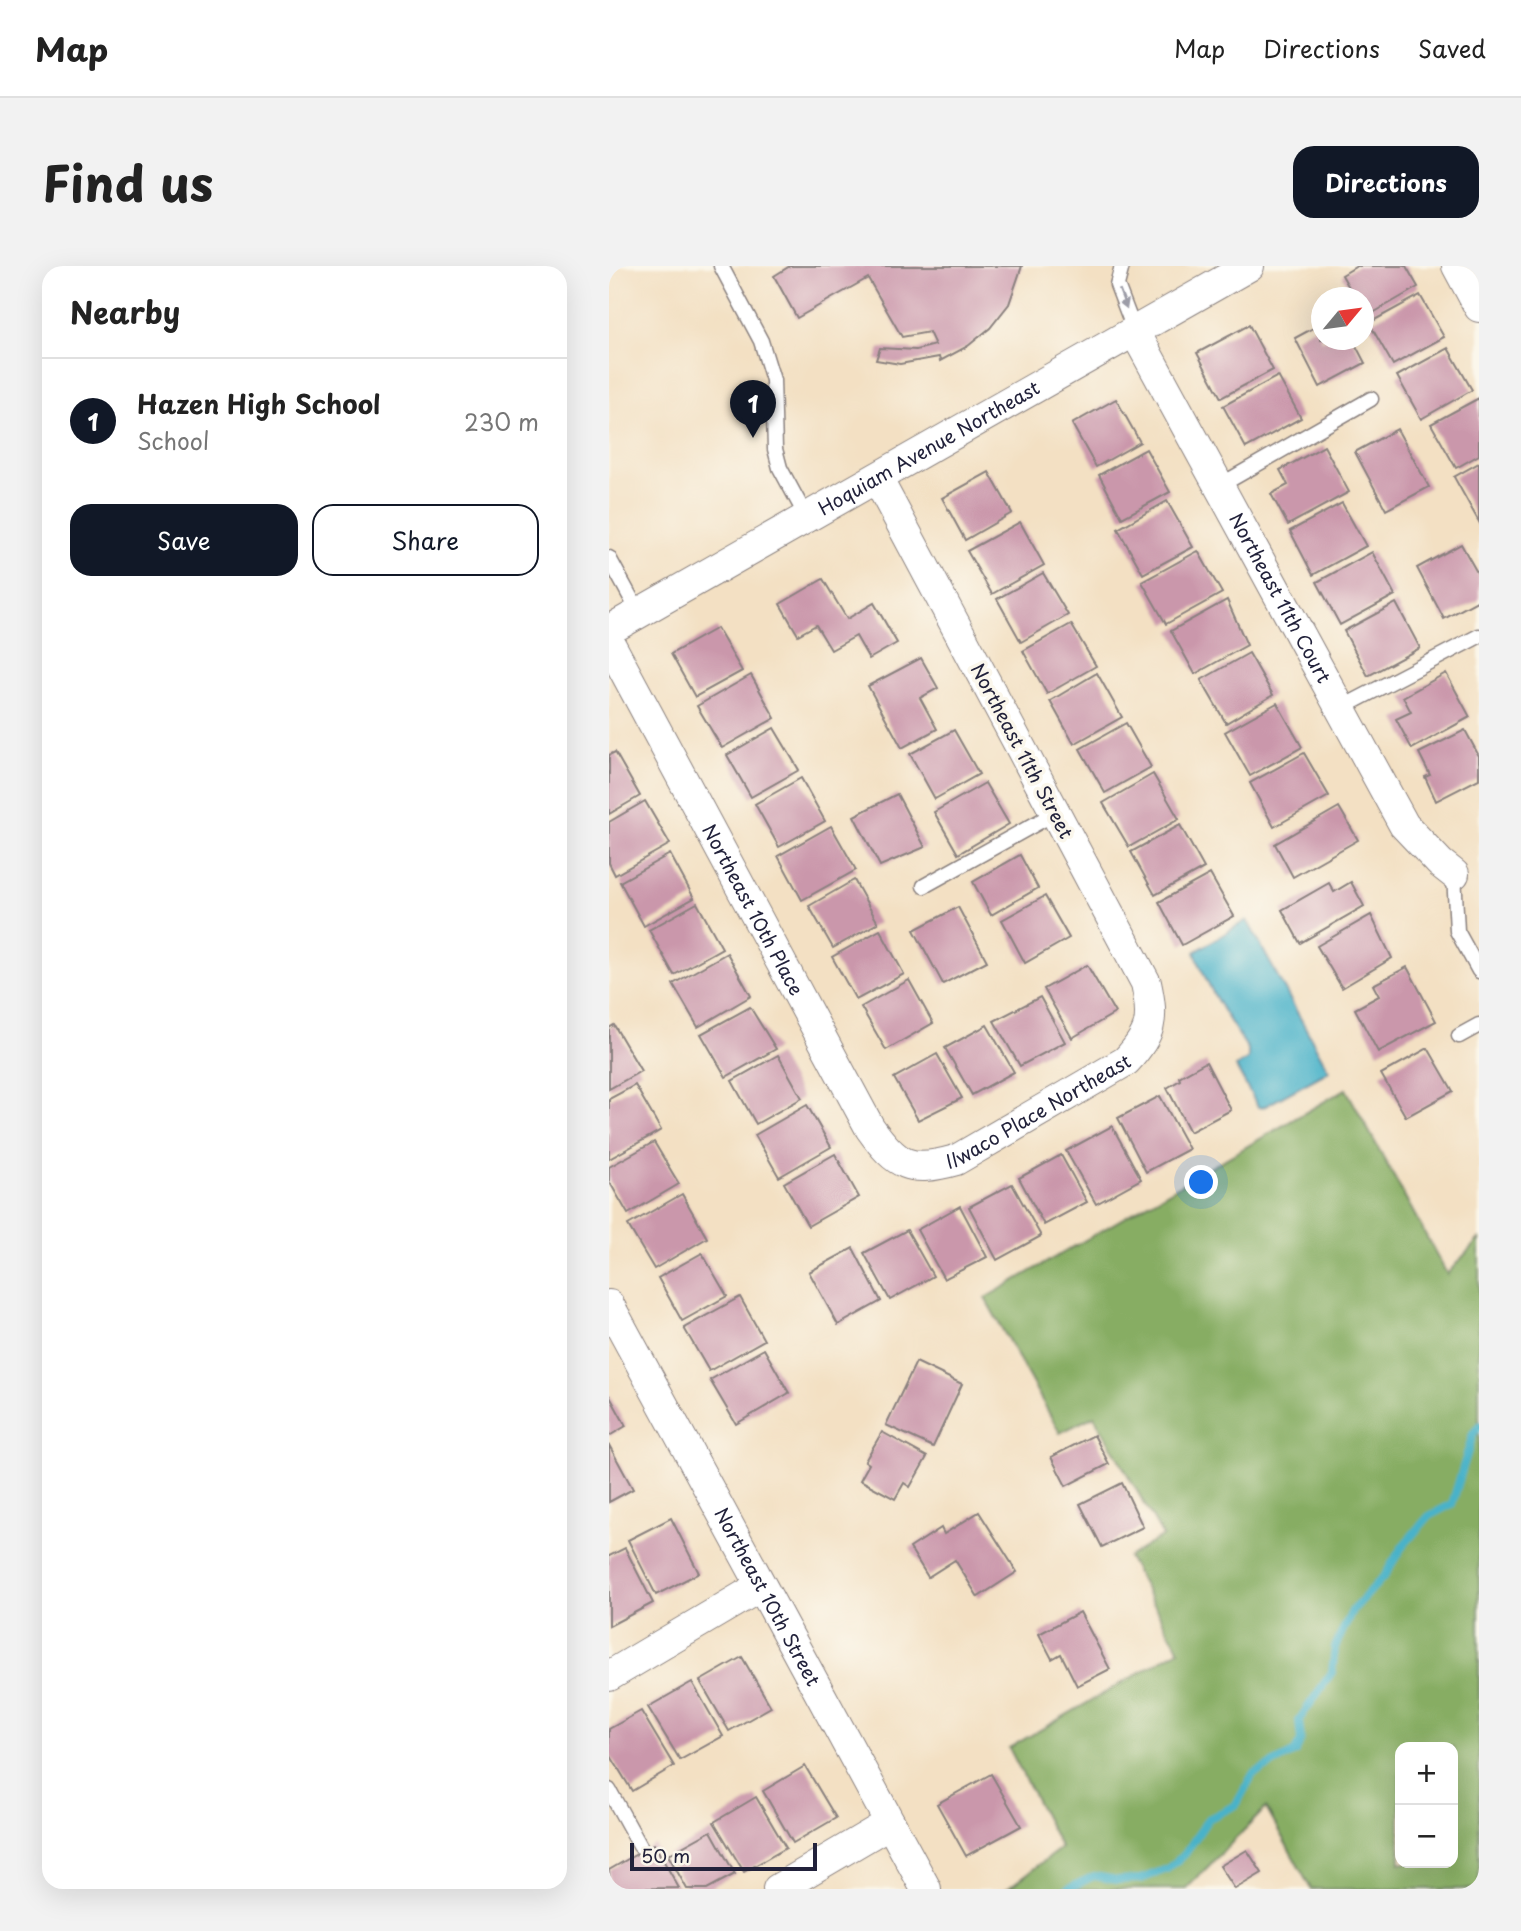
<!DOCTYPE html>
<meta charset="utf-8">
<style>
:root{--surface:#fff;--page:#f2f2f2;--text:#222;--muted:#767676;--line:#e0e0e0;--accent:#111827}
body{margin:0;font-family:"Playpen Sans",sans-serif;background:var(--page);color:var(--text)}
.controls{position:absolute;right:21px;bottom:21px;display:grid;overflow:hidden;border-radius:14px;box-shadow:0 7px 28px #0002}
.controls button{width:63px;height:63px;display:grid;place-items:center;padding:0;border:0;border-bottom:2px solid var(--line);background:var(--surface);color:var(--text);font:35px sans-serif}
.compass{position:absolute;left:702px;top:21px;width:63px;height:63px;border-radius:50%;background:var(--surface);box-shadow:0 7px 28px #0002;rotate:61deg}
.scale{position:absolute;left:21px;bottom:18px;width:187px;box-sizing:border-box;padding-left:7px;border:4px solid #22223b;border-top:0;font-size:19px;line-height:24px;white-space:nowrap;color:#22223b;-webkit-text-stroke:5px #fbf7ec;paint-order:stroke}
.you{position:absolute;left:593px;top:917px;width:24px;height:24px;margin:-18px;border:5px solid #fff;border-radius:50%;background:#1a73e8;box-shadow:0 0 0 10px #1a73e833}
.badge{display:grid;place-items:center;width:46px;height:46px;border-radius:50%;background:var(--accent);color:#fff;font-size:23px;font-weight:700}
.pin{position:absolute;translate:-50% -58px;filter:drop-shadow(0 2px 4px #0008)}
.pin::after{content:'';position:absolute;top:37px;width:24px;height:21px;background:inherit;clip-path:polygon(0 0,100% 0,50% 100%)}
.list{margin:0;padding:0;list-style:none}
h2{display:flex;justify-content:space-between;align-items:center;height:91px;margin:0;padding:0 28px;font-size:30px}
h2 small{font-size:23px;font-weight:400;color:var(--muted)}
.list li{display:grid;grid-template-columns:46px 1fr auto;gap:21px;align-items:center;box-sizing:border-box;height:126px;padding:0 28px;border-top:2px solid var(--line)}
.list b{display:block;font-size:26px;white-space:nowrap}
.list p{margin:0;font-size:23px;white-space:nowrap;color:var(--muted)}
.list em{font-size:23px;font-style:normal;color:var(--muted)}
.actions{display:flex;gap:14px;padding:21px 28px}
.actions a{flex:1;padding:16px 0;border:2px solid var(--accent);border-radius:21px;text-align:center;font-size:24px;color:var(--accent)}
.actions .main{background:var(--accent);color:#fff}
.map{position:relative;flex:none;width:870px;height:1623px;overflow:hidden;border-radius:21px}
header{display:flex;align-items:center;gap:42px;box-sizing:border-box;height:98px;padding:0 35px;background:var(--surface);border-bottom:2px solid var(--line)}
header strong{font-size:33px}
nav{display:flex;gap:38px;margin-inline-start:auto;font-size:24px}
.intro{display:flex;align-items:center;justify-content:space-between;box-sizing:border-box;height:168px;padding:0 42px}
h1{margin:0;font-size:49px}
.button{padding:18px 32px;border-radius:21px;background:var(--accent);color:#fff;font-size:24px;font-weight:700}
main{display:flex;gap:42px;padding:0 42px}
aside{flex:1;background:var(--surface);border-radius:21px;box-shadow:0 7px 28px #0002}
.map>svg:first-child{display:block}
.forest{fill:#87ad63;stroke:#54684f;stroke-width:2;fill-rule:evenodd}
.water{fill:#4ab2c9;stroke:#366a82;stroke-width:2}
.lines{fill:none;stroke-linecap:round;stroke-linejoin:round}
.stream{stroke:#4ab2c9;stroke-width:8}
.building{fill:#ca97ab}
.lane-casing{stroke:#8a817f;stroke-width:17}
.street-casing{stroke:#8a817f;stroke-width:32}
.lane{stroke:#fff;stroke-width:14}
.street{stroke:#fff;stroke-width:30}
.oneway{fill:#9c9ca7}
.labels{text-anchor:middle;stroke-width:7;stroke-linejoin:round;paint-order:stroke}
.street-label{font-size:19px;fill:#22223b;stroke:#fbf7ec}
</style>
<header>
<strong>Map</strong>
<nav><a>Map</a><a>Directions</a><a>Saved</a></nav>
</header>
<div class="intro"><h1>Find us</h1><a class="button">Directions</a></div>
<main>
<aside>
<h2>Nearby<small></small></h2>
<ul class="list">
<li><span class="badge">1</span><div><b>Hazen High School</b><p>School</p></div><em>230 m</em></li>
</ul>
<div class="actions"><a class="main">Save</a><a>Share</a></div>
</aside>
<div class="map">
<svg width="870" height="1623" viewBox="0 0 870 1623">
<rect width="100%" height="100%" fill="#fbf7ec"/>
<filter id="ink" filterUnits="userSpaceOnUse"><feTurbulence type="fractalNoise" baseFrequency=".0143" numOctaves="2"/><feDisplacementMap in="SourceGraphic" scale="14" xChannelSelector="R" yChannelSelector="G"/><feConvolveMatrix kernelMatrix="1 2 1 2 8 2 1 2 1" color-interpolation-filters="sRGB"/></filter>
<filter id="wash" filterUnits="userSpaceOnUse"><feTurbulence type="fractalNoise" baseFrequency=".00686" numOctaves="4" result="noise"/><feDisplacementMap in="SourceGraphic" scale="28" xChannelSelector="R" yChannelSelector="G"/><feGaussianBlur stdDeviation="1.57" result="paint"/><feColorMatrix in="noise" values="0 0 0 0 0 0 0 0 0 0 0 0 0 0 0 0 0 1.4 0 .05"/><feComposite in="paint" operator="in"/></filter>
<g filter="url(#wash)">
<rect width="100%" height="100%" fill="#f3e0c3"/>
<path class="forest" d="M737,823L838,1008L870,973V1623H702L657,1542L577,1623H398L452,1582L400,1482L570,1384L519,1291L554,1270L485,1150L451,1167L376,1032ZM791,1481H844V1597H791Z"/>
<path class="water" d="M638,654L720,805L653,842L649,841L627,801L639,793V783C618,752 598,721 586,686Z"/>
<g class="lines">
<path class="stream" d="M458,1623L485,1610L508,1614L532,1613L558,1603L576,1588L599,1553L627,1539L644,1508L686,1486L692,1475L690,1454L723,1406L726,1381L743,1345L776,1309L793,1281L820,1250L843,1238L864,1168L870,1160"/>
</g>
<g id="blocks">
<g class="building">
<path d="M181,0H413L400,38L381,62L359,80L331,95L330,91L291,98L267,94L271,82L307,84L326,79L320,66L293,71L259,12L188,52L165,10Z"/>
<path d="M748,0H797L809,21L757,51L754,32H746L733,9Z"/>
<path d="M811,29L835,71L784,99L760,57Z"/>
<path d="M712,58V74H744L756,97L711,121L686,72Z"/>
<path d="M640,59L664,104L612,132L588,87Z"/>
<path d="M839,82L863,124L812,153L788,110Z"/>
<path d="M669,110L692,152L637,182L614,140Z"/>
<path d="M870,132V189L847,202L822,158Z"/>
<path d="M507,133L531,176L487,201L463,158Z"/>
<path d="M788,163L820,221L777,244L746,186Z"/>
<path d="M715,180L740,226L679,259L662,228L679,219L671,204Z"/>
<path d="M537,183L561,226L513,252L490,209Z"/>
<path d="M870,197V256L845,211Z"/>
<path d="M380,206L403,247L356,274L333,232Z"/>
<path d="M558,235L584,281L534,308L509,263Z"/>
<path d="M733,237L757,280L704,309L681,265Z"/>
<path d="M411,256L435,299L383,328L358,285Z"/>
<path d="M852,278L870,310V334L835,353L808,302Z"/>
<path d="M589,285L613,327L557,358L533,316Z"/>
<path d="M763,286L786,329L731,359L708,316Z"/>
<path d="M434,307L459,349L412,376L388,333Z"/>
<path d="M214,313L238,353L265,337L288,377L260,393L247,370L222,384L207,359L189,369L171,338Z"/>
<path d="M618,334L638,379L586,408L562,365Z"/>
<path d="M787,337L811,382L759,410L735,365Z"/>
<path d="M462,358L487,400L438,428L414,385Z"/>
<path d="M108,362L133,405L86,431L62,388Z"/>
<path d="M640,387L664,429L617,457L592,414Z"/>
<path d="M312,392L329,422L311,432L328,463L293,482L259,420Z"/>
<path d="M488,407L513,451L465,478L441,435Z"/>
<path d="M837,407L861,451L803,483L787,453L802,446L794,431Z"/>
<path d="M142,409L166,452L113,482L88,440Z"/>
<path d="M668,437L693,481L641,510L616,466Z"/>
<path d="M517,457L542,501L496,527L471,483Z"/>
<path d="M165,462L190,504L142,531L118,489Z"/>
<path d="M345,464L370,508L326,533L301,488Z"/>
<path d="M856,464L870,490V513L827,535L816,511L821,509L810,487Z"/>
<path d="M6,486L31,530L0,548V489Z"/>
<path d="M695,487L720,530L665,561L641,517Z"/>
<path d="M544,508L570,553L520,581L494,537Z"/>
<path d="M192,512L216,555L170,581L146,538Z"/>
<path d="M376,517L400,558L349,588L325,546Z"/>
<path d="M288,528L316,581L271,600L245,550Z"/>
<path d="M36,535L61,578L6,609L0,597V556Z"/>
<path d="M730,541L749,574L684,611L666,578Z"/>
<path d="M571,559L595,602L546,629L522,586Z"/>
<path d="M222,560L247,604L193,634L169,590Z"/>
<path d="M61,588L85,632L35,660L11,616Z"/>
<path d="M411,589L429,622L382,649L364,616Z"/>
<path d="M601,608L625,650L573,679L550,636Z"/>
<path d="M245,614L269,657L224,682L200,640Z"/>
<path d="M742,616L755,640L691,677L673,644L720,617L725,626Z"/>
<path d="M436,630L460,672L416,697L393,654Z"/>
<path d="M88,637L113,682L65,709L40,664Z"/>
<path d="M349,641L378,695L334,718L305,664Z"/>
<path d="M762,649L783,692L733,722L708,680Z"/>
<path d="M271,664L295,708L247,734L223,691Z"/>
<path d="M118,687L142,730L89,761L64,718Z"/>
<path d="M478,699L506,747L463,772L435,723Z"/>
<path d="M798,701L827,755L769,786L746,743L770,730L764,719Z"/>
<path d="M300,714L324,757L277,784L252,741Z"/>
<path d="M431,731L456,776L411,800L385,755Z"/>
<path d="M141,741L167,783L117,811L92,768Z"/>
<path d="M5,759L32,805L0,823V762Z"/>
<path d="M378,759L405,806L363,829L336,782Z"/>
<path d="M819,782L844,825L797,851L772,808Z"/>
<path d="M328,788L353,832L309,854L285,812Z"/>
<path d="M169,789L193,832L147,858L123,815Z"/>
<path d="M597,796L622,844L581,866L558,822L571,814L570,811Z"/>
<path d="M26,819L52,864L0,893V833Z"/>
<path d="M551,830L580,883L537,906L509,852Z"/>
<path d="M198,839L222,881L170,911L146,869Z"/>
<path d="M503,860L532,913L487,938L457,885Z"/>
<path d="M45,876L70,918L19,948L0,915V901Z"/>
<path d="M226,888L250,931L199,960L175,917Z"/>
<path d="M452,889L478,936L435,959L410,912Z"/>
<path d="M403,918L432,970L388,994L360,941Z"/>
<path d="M73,928L98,972L45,1003L19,959Z"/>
<path d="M351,940L378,991L335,1013L308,964Z"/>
<path d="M298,964L324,1010L281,1034L255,987Z"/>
<path d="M244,982L272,1035L229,1059L200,1006Z"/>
<path d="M93,987L118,1030L73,1055L49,1012Z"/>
<path d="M131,1031L155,1074L100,1105L75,1062Z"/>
<path d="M155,1083L180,1127L127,1158L101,1114Z"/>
<path d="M307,1096L353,1118L324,1181L277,1159Z"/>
<path d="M0,1129L17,1160L0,1170Z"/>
<path d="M273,1166L318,1191L301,1221L295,1217L286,1233L251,1214L260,1198L256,1195Z"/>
<path d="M485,1169L500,1198L457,1220L442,1191Z"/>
<path d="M0,1179L24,1223L0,1236Z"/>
<path d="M513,1217L534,1261L493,1281L471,1238Z"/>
<path d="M370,1246L408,1306L369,1331L346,1294L319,1311L301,1282L332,1262L335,1268Z"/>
<path d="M62,1252L90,1307L47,1329L19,1274Z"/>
<path d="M16,1282L44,1337L0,1360V1290Z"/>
<path d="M471,1346L501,1403L468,1420L452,1388L443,1393L430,1368Z"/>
<path d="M133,1391L162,1441L120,1465L91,1415Z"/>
<path d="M83,1416L114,1470L71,1494L39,1441Z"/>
<path d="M32,1445L65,1500L23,1525L0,1487V1463Z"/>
<path d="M196,1500L227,1552L184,1577L154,1525Z"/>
<path d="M382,1508L412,1560L357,1590L328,1538Z"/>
<path d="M147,1531L177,1582L135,1606L105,1556Z"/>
<path d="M102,1565L126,1608L98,1623H78L59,1589Z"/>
<path d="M45,1578L70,1622L1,1623L0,1604Z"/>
<path d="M638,1584L653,1607L626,1623L611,1600Z"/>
</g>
</g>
</g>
<g filter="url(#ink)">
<use href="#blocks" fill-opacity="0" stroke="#8a817f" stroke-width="2"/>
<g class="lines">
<defs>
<g id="lane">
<path d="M112,0L152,75L164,114L166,183L171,202L198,252"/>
<path d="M513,0L508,19L526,66"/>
<path d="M610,220L762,133"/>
<path d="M0,292L30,347"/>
<path d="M732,442L870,370"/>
<path d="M845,608L848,665L870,705"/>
<path d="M315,620L446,547"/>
<path d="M850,770L870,759"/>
<path d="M0,1524L31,1580"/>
</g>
<g id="street">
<path d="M848,0L870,41"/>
<path id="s1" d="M526,66L795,559L831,597L845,608"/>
<path id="s2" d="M0,364L640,0"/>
<path id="s3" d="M0,376L261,862C288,900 301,907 347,894L517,795C543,767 545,754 537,717L268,212"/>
<path id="s4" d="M0,1039L317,1623"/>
<path d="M0,1410L152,1320"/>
<path d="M169,1623L281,1557"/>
</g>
</defs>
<use href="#lane" class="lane-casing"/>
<use href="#street" class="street-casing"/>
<use href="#lane" class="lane"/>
<use href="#street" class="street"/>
</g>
<defs><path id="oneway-solid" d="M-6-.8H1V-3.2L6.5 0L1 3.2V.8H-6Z" transform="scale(1.75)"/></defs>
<use class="oneway" href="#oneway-solid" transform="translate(514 33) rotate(69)"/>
</g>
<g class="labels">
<g class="street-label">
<text dy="7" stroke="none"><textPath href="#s2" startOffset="368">Hoquiam Avenue Northeast</textPath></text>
<text dy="7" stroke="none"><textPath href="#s1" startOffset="303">Northeast 11th Court</textPath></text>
<text transform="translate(413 485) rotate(62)" y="7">Northeast 11th Street</text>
<text dy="7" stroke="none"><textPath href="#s3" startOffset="304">Northeast 10th Place</textPath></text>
<text dy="7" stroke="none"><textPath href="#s3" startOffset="749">Ilwaco Place Northeast</textPath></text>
<text dy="7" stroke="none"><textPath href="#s4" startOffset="332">Northeast 10th Street</textPath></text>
</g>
</g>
</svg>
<div class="controls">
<button>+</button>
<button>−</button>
</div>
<svg class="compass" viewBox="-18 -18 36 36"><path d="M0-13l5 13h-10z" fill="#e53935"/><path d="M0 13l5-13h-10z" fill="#767676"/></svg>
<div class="scale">50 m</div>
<div class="you"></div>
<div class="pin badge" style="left:144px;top:172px">1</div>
</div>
</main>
